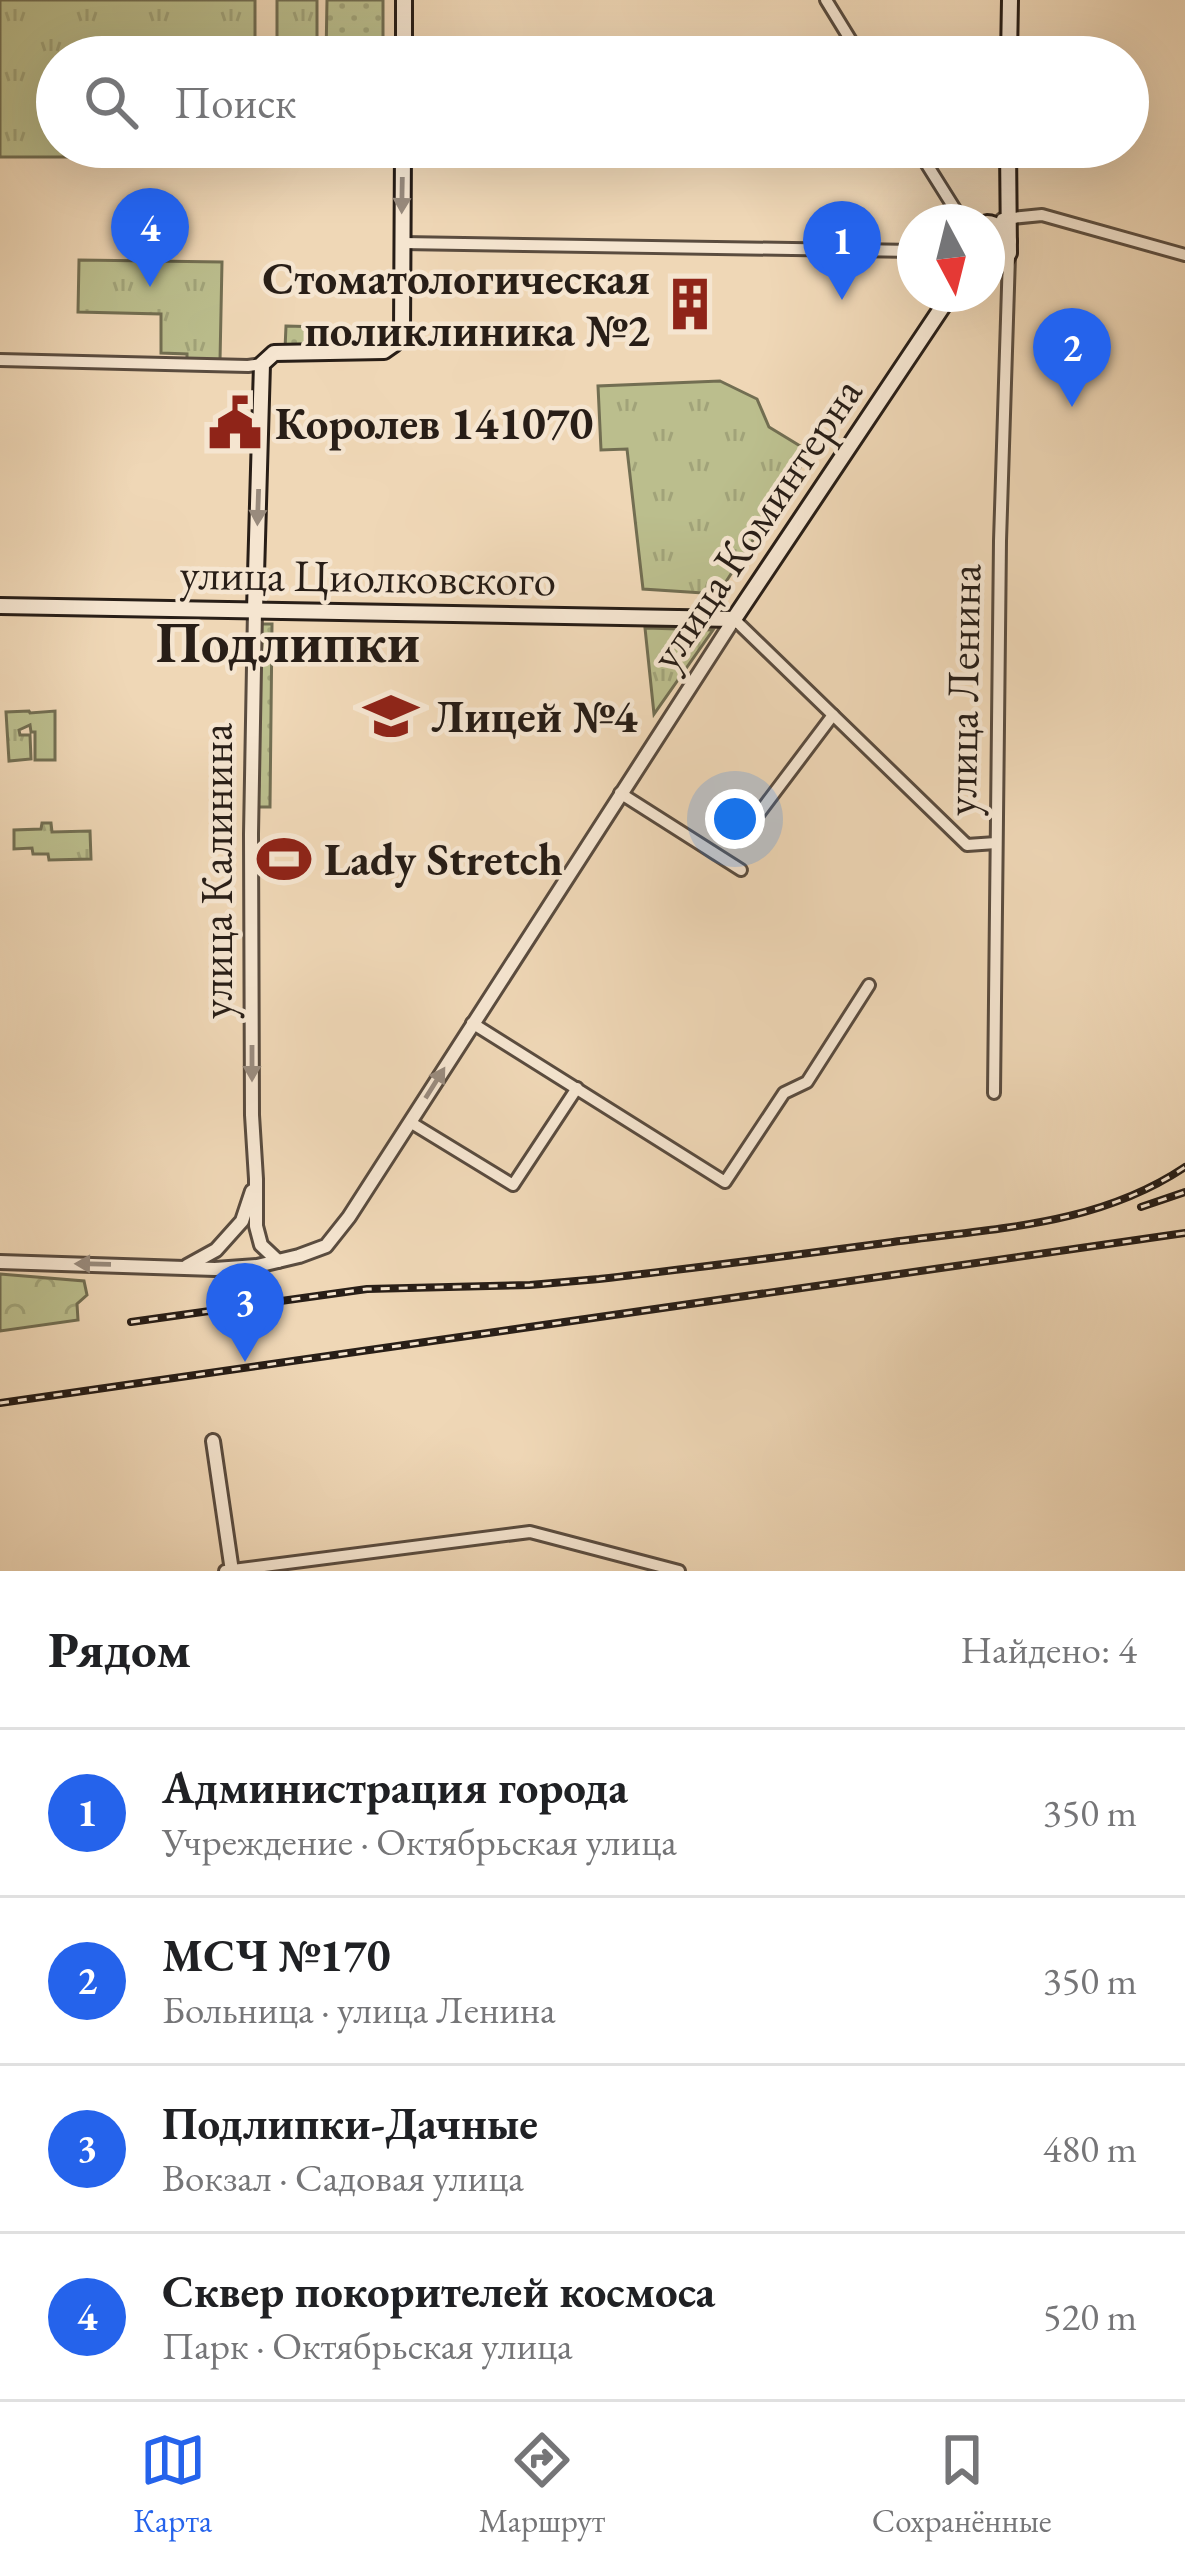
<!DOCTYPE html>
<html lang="ru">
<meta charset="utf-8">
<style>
:root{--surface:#fff;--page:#f2f2f2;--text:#202124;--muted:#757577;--line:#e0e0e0;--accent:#2563eb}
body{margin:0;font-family:"EB Garamond",serif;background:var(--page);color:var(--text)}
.compass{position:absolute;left:897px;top:204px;width:108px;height:108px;border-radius:50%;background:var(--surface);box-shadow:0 12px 48px #0002;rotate:173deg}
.you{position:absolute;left:735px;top:819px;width:42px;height:42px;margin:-30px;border:9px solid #fff;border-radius:50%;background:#1a73e8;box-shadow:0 0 0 18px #1a73e833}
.badge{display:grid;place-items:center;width:78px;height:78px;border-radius:50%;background:var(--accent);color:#fff;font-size:39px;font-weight:700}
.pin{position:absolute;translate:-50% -99px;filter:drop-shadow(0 3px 6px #0008)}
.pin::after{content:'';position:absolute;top:63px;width:42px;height:36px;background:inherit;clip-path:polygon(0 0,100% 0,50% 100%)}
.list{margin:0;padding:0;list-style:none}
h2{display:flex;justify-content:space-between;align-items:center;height:156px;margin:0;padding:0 48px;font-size:51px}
h2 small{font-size:39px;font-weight:400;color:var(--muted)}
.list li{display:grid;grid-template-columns:78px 1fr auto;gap:36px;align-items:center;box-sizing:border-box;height:168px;padding:0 48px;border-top:3px solid var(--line)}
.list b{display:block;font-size:45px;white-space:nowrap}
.list p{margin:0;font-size:39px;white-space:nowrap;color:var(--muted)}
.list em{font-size:39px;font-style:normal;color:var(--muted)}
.icon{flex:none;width:66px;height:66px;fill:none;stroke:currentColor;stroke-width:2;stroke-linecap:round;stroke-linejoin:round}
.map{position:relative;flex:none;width:1185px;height:1571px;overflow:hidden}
.search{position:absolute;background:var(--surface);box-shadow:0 12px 48px #0002;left:36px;right:36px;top:36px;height:132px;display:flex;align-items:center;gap:30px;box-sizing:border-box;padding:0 42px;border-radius:66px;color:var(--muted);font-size:45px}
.sheet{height:828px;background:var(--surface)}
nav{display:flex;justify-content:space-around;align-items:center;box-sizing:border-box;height:168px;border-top:3px solid var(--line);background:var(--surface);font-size:33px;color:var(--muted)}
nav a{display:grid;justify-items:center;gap:6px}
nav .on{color:var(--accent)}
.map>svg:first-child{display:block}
.grass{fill:url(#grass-dots);stroke:#726e52;stroke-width:3}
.forest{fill:url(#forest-crowns);stroke:#726e52;stroke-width:3}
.park{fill:url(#park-tufts);stroke:#726e52;stroke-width:3}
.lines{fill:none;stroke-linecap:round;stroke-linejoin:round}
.minor-casing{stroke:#5a4c3f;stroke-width:16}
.tertiary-casing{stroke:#5a4c3f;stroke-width:18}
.secondary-casing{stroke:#281e17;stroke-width:20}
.minor{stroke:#f5e5d0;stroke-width:10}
.tertiary{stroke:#f5e5d0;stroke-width:12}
.secondary{stroke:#f5e5d0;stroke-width:14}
.rail-casing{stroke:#281e17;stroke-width:8}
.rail{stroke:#f5e5d0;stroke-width:3;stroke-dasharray:9;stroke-linecap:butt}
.oneway{fill:#998b7d}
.labels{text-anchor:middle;stroke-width:9;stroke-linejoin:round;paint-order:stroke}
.poi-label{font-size:45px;font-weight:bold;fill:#281e17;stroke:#f5e5d0;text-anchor:start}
.street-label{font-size:45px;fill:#281e17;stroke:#f5e5d0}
.district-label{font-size:57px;font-weight:bold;fill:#281e17;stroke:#f5e5d0}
</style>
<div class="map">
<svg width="1185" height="1571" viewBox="0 0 1185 1571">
<defs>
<pattern id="grass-dots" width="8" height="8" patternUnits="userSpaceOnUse" patternTransform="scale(3)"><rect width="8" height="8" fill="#bbbe8d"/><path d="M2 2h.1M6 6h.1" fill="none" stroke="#a1a379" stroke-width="1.8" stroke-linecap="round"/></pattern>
<pattern id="forest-crowns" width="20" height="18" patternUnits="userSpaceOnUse" patternTransform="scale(3)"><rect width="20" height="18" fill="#bbbe8d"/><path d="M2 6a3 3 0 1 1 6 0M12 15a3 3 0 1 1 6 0" fill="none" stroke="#a1a379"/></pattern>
<pattern id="park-tufts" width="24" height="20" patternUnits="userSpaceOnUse" patternTransform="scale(3)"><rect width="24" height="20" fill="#bbbe8d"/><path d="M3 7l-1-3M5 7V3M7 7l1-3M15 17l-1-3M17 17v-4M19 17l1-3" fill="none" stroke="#a1a379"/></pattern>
</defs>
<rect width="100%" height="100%" fill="#efd7b6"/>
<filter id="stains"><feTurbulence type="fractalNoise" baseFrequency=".00167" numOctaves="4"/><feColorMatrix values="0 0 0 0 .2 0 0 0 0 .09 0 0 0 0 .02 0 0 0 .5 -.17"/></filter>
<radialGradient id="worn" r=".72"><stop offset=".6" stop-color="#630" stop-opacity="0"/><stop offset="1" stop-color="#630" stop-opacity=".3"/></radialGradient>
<g class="grass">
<path d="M327,0H383V57H326Z"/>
<path d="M286,326L395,329L394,338L389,344L285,349Z"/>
<path d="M258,624H272L270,807H255Z"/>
</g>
<path class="forest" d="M0,1274L84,1281L87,1295L77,1304L78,1320L0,1331Z"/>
<g class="park">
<path d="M0,0H255V57H57V147H188V157H0Z"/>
<rect x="277" y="0" width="40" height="39"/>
<path d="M79,260L222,262L220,361L187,360V354L161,353V314L78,312Z"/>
<path d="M720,381L757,399L769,427L810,452L718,594L643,589L627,449L601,450L598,386Z"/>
<path d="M645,628L713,630L654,714Z"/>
<path d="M29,711L30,713L55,711V760H35V732H31L30,725L19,730L20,735H30L31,759L9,761L6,712Z"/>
<path d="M42,823H51L52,832L90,831L91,859L49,860L48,854H33L32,848L14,849V830L41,829Z"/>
</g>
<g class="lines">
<defs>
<g id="minor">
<path d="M826,0L861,57"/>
<path d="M916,147L963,222"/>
<path d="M1002,219L1042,215L1185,255"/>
<path d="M402,243L915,251"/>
<path d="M0,360L248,366L262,364"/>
<path d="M734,619L967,845L996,843"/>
<path d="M620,793L741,870"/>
<path d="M738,841L833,715"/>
<path d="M472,1023L725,1182L784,1093L807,1082L869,985"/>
<path d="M994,1093L1000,541L1009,256"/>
<path d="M410,1122L513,1185L577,1088"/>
<path d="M225,1571L530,1532L679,1571"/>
</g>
<g id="tertiary">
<path d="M255,610L251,834L252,1115L256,1179V1226L261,1245L278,1261"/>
<path d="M0,1262L215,1269L257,1266L299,1256L326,1246L349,1217L734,619"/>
<path d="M187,1266L216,1250L242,1221L252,1191"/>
<path d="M213,1441L232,1571"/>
</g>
<g id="secondary">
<path d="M404,57V0"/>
<path d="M1009,57L1010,0"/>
<path d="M987,223C998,223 1004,233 1009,241"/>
<path d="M987,271L1003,264L1009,253L1008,147"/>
<path d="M0,606L734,619L951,294"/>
<path d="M255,610L262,364L274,353L384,351L394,344L402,333L403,147"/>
</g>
</defs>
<use href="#minor" class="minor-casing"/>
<use href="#tertiary" class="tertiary-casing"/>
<use href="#secondary" class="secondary-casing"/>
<use href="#minor" class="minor"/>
<use href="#tertiary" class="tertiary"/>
<use href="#secondary" class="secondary"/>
<defs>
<g id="rail">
<path d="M1141,1207L1185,1192"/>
<path d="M131,1322L367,1289L530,1285L599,1279C697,1268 795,1255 893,1242C995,1228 1097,1226 1185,1167"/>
<path d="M0,1403L1185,1233"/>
</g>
</defs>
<use href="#rail" class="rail-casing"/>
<use href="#rail" class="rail"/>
</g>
<defs><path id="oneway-solid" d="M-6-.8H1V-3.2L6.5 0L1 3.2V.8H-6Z" transform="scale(3)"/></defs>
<g class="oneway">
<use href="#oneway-solid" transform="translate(402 195) rotate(91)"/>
<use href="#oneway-solid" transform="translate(258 507) rotate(92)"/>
<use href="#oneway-solid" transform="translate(252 1063) rotate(90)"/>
<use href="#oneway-solid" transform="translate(435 1083) rotate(-58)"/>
<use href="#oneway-solid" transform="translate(93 1264) rotate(-179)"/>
</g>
<defs>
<symbol id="building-bare" viewBox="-9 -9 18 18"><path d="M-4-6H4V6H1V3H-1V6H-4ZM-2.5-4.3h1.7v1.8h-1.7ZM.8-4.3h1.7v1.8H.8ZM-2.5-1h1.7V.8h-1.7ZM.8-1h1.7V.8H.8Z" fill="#8f2418" stroke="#f5e5d0" stroke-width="2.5" paint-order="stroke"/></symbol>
<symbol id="civic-bare" viewBox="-9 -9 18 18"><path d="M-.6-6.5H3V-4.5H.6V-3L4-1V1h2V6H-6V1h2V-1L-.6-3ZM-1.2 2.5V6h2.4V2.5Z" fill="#8f2418" stroke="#f5e5d0" stroke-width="2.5" paint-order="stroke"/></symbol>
<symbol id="school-bare" viewBox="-9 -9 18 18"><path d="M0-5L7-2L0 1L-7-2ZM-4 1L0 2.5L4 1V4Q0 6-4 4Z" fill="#8f2418" stroke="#f5e5d0" stroke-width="2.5" paint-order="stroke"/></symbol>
<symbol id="stadium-bare" viewBox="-9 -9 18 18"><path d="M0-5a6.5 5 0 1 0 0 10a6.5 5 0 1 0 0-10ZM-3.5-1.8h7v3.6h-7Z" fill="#8f2418" stroke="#f5e5d0" stroke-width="2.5" paint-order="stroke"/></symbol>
</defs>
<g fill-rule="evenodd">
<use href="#building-bare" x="652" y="266" width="76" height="76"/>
<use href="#civic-bare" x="197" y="385" width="76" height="76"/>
<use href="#school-bare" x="353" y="678" width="76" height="76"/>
<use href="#stadium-bare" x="246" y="821" width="76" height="76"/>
</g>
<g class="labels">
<g class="poi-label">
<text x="650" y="294" text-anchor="end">Стоматологическая<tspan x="650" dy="52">поликлиника №2</tspan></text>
<text x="275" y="439">Королев 141070</text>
<text x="431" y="732">Лицей №4</text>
<text x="324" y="875">Lady Stretch</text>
</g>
<g class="street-label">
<text transform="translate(755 523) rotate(-56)" y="16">улица Коминтерна</text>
<text transform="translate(368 576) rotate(1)" y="16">улица Циолковского</text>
<text transform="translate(962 690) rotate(-89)" y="16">улица Ленина</text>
<text transform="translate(216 871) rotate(-90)" y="16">улица Калинина</text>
</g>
<g class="district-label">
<text x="288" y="662">Подлипки</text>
</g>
</g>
<rect width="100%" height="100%" filter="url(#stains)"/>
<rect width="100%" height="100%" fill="url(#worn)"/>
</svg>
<svg class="compass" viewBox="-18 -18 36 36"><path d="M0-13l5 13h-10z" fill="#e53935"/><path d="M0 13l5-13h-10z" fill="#757577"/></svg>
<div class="you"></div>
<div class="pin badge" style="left:842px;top:300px">1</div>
<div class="pin badge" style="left:1072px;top:407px">2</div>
<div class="pin badge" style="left:245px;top:1362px">3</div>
<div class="pin badge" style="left:150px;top:287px">4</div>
<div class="search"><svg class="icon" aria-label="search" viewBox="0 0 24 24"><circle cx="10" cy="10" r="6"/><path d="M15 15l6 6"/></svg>Поиск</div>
</div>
<section class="sheet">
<h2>Рядом<small>Найдено: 4</small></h2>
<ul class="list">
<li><span class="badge">1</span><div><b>Администрация города</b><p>Учреждение · Октябрьская улица</p></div><em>350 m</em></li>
<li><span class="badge">2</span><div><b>МСЧ №170</b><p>Больница · улица Ленина</p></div><em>350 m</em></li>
<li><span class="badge">3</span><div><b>Подлипки-Дачные</b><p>Вокзал · Садовая улица</p></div><em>480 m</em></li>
<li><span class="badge">4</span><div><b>Сквер покорителей космоса</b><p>Парк · Октябрьская улица</p></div><em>520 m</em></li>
</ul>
</section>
<nav>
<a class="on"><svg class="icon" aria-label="map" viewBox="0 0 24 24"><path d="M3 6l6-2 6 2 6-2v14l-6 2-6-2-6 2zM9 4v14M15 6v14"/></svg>Карта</a>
<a><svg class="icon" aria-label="directions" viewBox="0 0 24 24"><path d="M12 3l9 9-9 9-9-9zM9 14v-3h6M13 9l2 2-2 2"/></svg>Маршрут</a>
<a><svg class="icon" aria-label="saved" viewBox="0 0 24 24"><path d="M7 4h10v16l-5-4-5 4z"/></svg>Сохранённые</a>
</nav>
